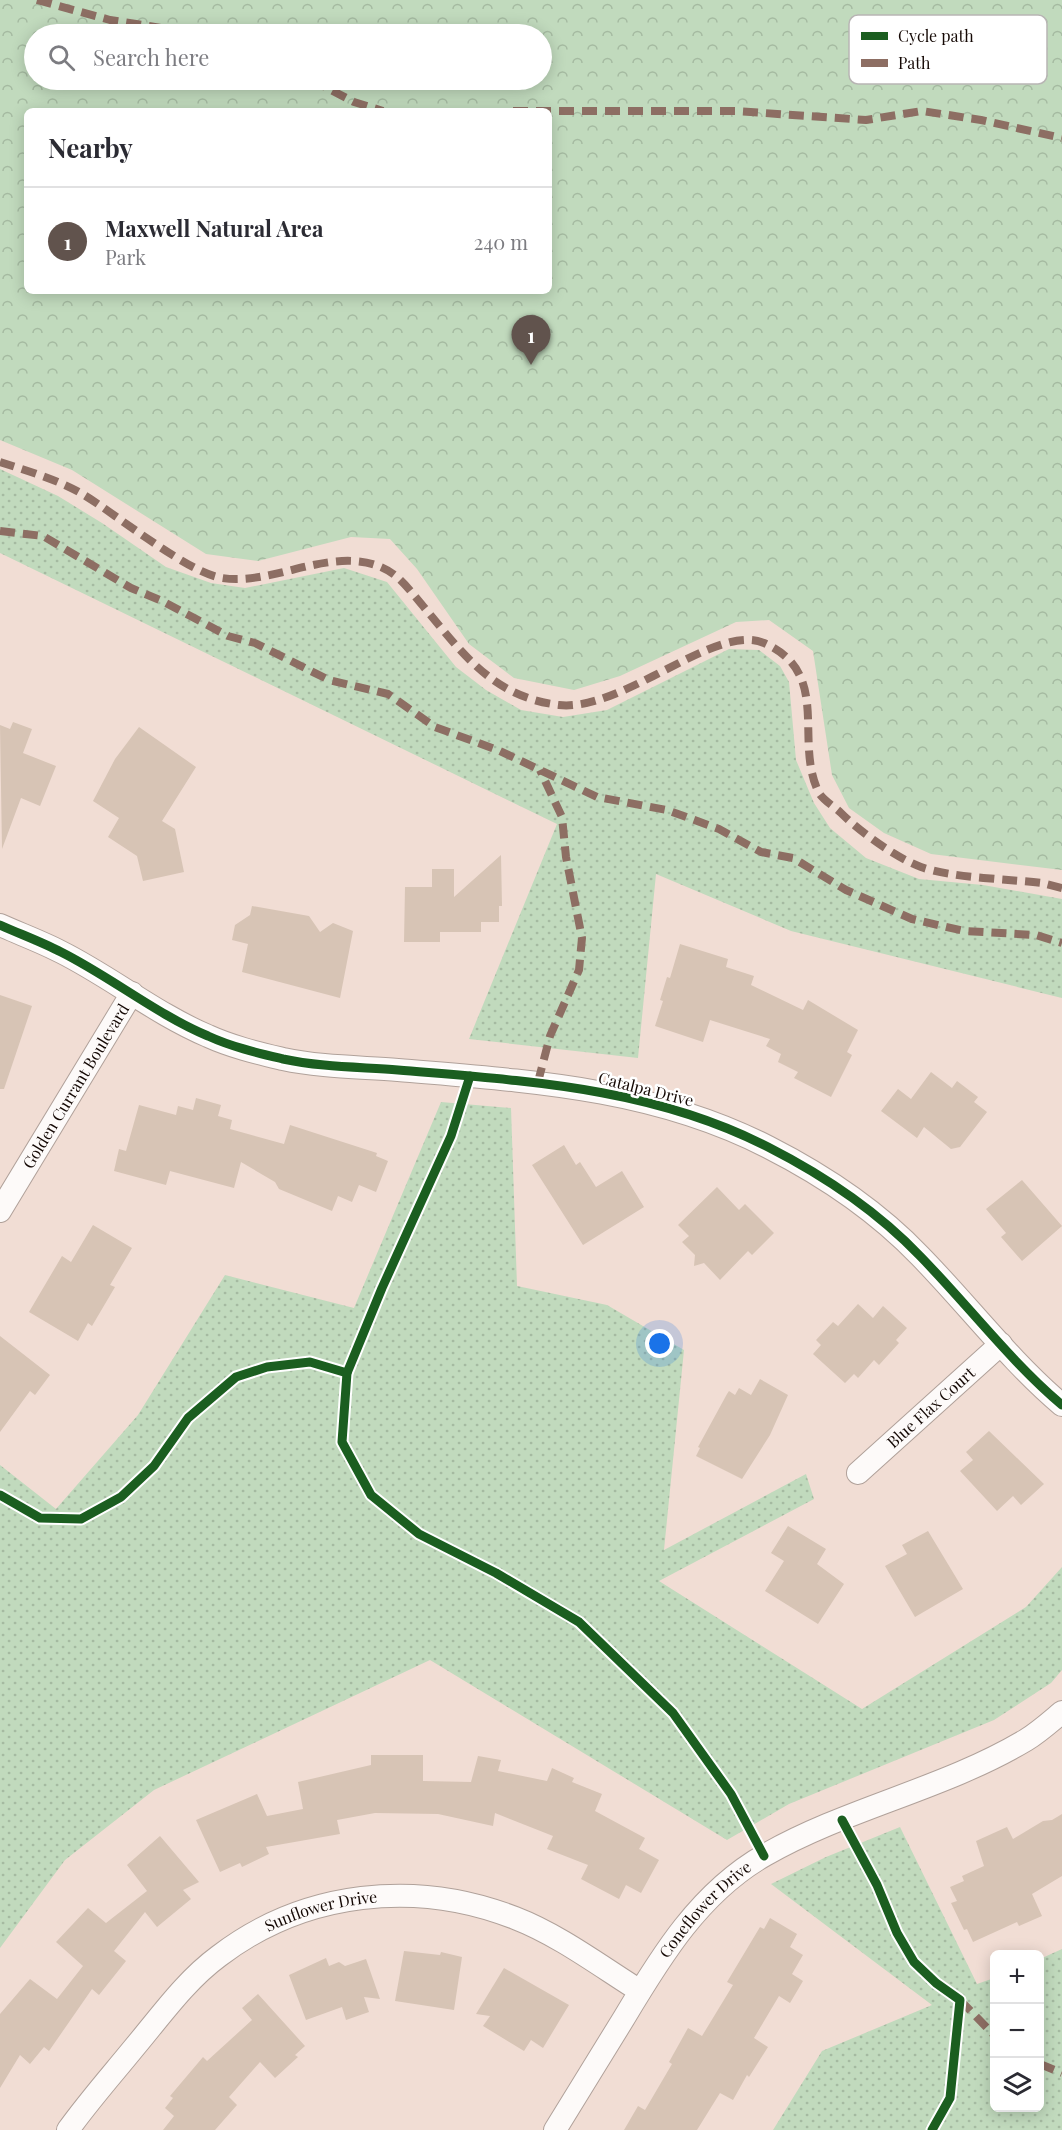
<!DOCTYPE html>
<meta charset="utf-8">
<style>
:root{--surface:#fff;--page:#f2f2f3;--text:#2b2b33;--muted:#7c7c81;--line:#e1e1e2;--accent:#61534d}
body{margin:0;font-family:"Playfair Display",serif;background:var(--page);color:var(--text)}
.controls{position:absolute;right:18px;bottom:18px;display:grid;overflow:hidden;border-radius:9px;box-shadow:0 3px 15px #0003}
.controls button{width:54px;height:54px;display:grid;place-items:center;padding:0;border:0;border-bottom:2px solid var(--line);background:var(--surface);color:var(--text);font:30px sans-serif}
.you{position:absolute;left:660px;top:1344px;width:21px;height:21px;margin:-15px;border:4px solid #fff;border-radius:50%;background:#1a73e8;box-shadow:0 0 0 9px #1a73e833}
.badge{display:grid;place-items:center;width:39px;height:39px;border-radius:50%;background:var(--accent);color:#fff;font-size:20px;font-weight:700}
.pin{position:absolute;translate:-50% -50px;filter:drop-shadow(0 2px 3px #0008)}
.pin::after{content:'';position:absolute;top:32px;width:21px;height:18px;background:inherit;clip-path:polygon(0 0,100% 0,50% 100%)}
.list{margin:0;padding:0;list-style:none}
h2{display:flex;justify-content:space-between;align-items:center;height:78px;margin:0;padding:0 24px;font-size:26px}
h2 small{font-size:20px;font-weight:400;color:var(--muted)}
.list li{display:grid;grid-template-columns:39px 1fr auto;gap:18px;align-items:center;box-sizing:border-box;height:108px;padding:0 24px;border-top:2px solid var(--line)}
.list b{display:block;font-size:22px;white-space:nowrap}
.list p{margin:0;font-size:20px;white-space:nowrap;color:var(--muted)}
.list em{font-size:20px;font-style:normal;color:var(--muted)}
.icon{flex:none;width:33px;height:33px;fill:none;stroke:currentColor;stroke-width:2;stroke-linecap:round;stroke-linejoin:round}
.map{position:relative;flex:none;width:1062px;height:2130px;overflow:hidden}
.search{position:absolute;background:var(--surface);box-shadow:0 3px 15px #0003;left:24px;top:24px;width:528px;height:66px;display:flex;align-items:center;gap:15px;box-sizing:border-box;padding:0 21px;border-radius:33px;color:var(--muted);font-size:22px}
.panel{position:absolute;background:var(--surface);box-shadow:0 3px 15px #0003;left:24px;top:108px;width:528px;height:186px;border-radius:9px}
.map>svg:first-child{display:block}
.grass{fill:url(#grass-dots)}
.forest{fill:url(#forest-crowns);fill-rule:evenodd}
.building{fill:#d7c4b5}
.lines{fill:none;stroke-linecap:round;stroke-linejoin:round}
.minor-casing{stroke:#b0a19a;stroke-width:24}
.minor{stroke:#fdfaf9;stroke-width:22}
.quiet{stroke:#8d6e63;stroke-width:8;stroke-dasharray:15 8;stroke-linecap:butt}
.cycleway-casing{stroke:#fff;stroke-width:13}
.cycleway{stroke:#1b5e20;stroke-width:9}
.labels{text-anchor:middle;stroke-width:5;stroke-linejoin:round;paint-order:stroke}
.street-label{font-size:16px;fill:#140804;stroke:#fff}
.key{fill:#fff;stroke:#b8b5b4;stroke-width:1.5}
.key-label{font-size:16px;fill:#140804}
</style>
<div class="map">
<svg width="1062" height="2130" viewBox="0 0 1062 2130">
<defs>
<pattern id="grass-dots" width="8" height="8" patternUnits="userSpaceOnUse" patternTransform="scale(1.5)"><rect width="8" height="8" fill="#c1dabd"/><path d="M2 2h.1M6 6h.1" fill="none" stroke="#a5baa1" stroke-width="1.8" stroke-linecap="round"/></pattern>
<pattern id="forest-crowns" width="20" height="18" patternUnits="userSpaceOnUse" patternTransform="scale(1.5)"><rect width="20" height="18" fill="#c1dabd"/><path d="M2 6a3 3 0 1 1 6 0M12 15a3 3 0 1 1 6 0" fill="none" stroke="#a5baa1"/></pattern>
</defs>
<rect width="100%" height="100%" fill="#f1ddd4"/>
<g class="grass">
<path d="M0,469L58,496L102,523L166,567L211,583L245,588L344,568L387,582L456,667L486,690L521,710L563,717L607,710L729,649L759,650L780,666L789,682L796,760L814,803L830,828L866,858L919,879L983,885L1062,899V998L791,931L656,874L638,1058L469,1039L557,824L0,553Z"/>
<path d="M441,1102L511,1108L517,1286L607,1305L684,1350L664,1550L806,1474L814,1499L659,1581L862,1709L1026,1607L1062,1567V1670L1051,1683L994,1720L789,1804L727,1840L430,1660L154,1790L65,1860L0,1948V1465L56,1509L138,1415L225,1275L354,1308Z"/>
<path d="M900,1827L977,1984L994,1978V2108H1040V1959L1062,1949V2130H773L822,2051L932,2005L771,1884L826,1857Z"/>
</g>
<path class="forest" d="M0,0H1062V870L931,854L884,833L849,808L832,775L813,651L769,620L736,622L620,676L574,690L514,678L469,644L417,569L390,539L351,537L258,561L206,554L72,470L0,440ZM34,34H542V80H34ZM27,111H549V291H27Z"/>
<g class="building">
<path d="M13,722L32,729L23,753L56,766L40,806L21,798L2,849L0,725L10,729Z"/>
<path d="M139,727L196,767L162,821L175,829L184,872L143,881L137,856L108,837L119,818L93,801L115,759Z"/>
<path d="M501,855L502,906H499V922H481V932H440V942H404L405,887H432V869H454V897Z"/>
<path d="M252,906L309,916L320,932L333,923L353,931L340,998L242,972L248,944L232,940L235,925L250,915Z"/>
<path d="M680,944L728,959L726,967L754,976L751,985L803,1010L808,1000L858,1030L847,1052L852,1055L831,1097L794,1078L798,1072L778,1062L781,1054L766,1046L770,1039L710,1020L703,1042L655,1026L663,1001L660,1000L667,977L670,978Z"/>
<path d="M0,995L32,1006L4,1089H0Z"/>
<path d="M931,1072L952,1088L957,1081L978,1097L974,1102L987,1112L960,1147L951,1149L924,1127L917,1138L881,1111L898,1089L911,1099Z"/>
<path d="M196,1098L221,1105L218,1116L232,1120L230,1129L284,1144L290,1125L377,1153L376,1156L388,1161L376,1192L359,1185L352,1202L338,1196L332,1211L279,1189L275,1182L241,1162L234,1188L170,1171L166,1185L114,1171L119,1149L126,1151L139,1105L176,1115L178,1106L193,1110Z"/>
<path d="M564,1145L576,1165L580,1162L596,1187L622,1171L644,1207L583,1245L532,1165Z"/>
<path d="M1022,1180L1062,1226L1022,1261L1001,1237L1006,1233L986,1209Z"/>
<path d="M717,1187L739,1210L745,1204L774,1233L752,1255L748,1251L720,1280L704,1263L694,1266L695,1255L682,1242L689,1236L678,1225Z"/>
<path d="M93,1225L132,1248L110,1285L115,1287L92,1326L88,1323L78,1341L29,1312L62,1256L71,1262Z"/>
<path d="M858,1304L873,1318L883,1306L907,1328L896,1340L899,1343L879,1365L874,1360L858,1378L854,1374L845,1383L813,1354L821,1345L816,1340L833,1322L838,1326Z"/>
<path d="M0,1336L50,1375L35,1395L30,1391L0,1432Z"/>
<path d="M760,1379L788,1395L770,1435L742,1479L696,1456L700,1448L698,1447L727,1394L729,1391L735,1395L739,1388L751,1395Z"/>
<path d="M989,1431L1044,1484L1021,1505L1013,1496L997,1511L960,1471L973,1460L966,1452Z"/>
<path d="M788,1526L826,1549L817,1564L844,1584L818,1624L765,1591L784,1561L771,1553Z"/>
<path d="M928,1531L963,1589L915,1617L885,1566L907,1554L902,1545Z"/>
<path d="M371,1755H423V1781L471,1782L478,1756L501,1760L498,1771L547,1781L552,1768L574,1778L572,1782L602,1794L595,1811L645,1838L639,1849L659,1860L641,1893L626,1885L619,1899L581,1879L588,1865L547,1849L553,1836L495,1813L493,1826L438,1814L375,1813L337,1820L340,1834L266,1847L269,1854L242,1867L240,1863L220,1872L196,1820L257,1794L267,1816L303,1809L298,1782L371,1765Z"/>
<path d="M1062,1814V1876L1032,1894L1042,1916L1019,1926L1017,1922L973,1942L967,1929L964,1930L951,1903L957,1901L950,1887L964,1881L962,1876L984,1866L976,1841L1007,1827L1013,1839L1043,1821L1052,1820Z"/>
<path d="M160,1836L199,1882L183,1890L191,1899L157,1927L145,1912L114,1951L126,1961L99,1995L92,1989L49,2051L44,2047L30,2064L20,2055L0,2088V2014L30,1979L57,1999L83,1966L56,1942L88,1908L106,1923L147,1891L127,1865Z"/>
<path d="M770,1918L797,1934L790,1947L803,1955L792,1974L803,1981L790,2003L779,1996L754,2038L768,2047L749,2077L747,2075L733,2100L720,2093L697,2130H624L638,2106L645,2110L672,2064L669,2062L688,2028L702,2036L733,1985L727,1982L760,1927L764,1929Z"/>
<path d="M404,1951L440,1955L441,1952L462,1957L454,2010L395,2001Z"/>
<path d="M326,1958L329,1966L339,1962L345,1966L366,1959L380,1999L364,1997L369,2012L346,2020L342,2007L306,2020L289,1975Z"/>
<path d="M504,1968L569,2005L543,2048L531,2040L524,2051L483,2026L490,2016L476,2014Z"/>
<path d="M258,1994L305,2046L295,2055L298,2057L275,2078L260,2062L229,2097L237,2105L215,2130H163L174,2116L165,2108L173,2098L170,2096L203,2057L207,2061L252,2020L242,2008Z"/>
</g>
<g class="lines">
<defs>
<g id="minor">
<path d="M0,925C20,934 42,942 61,952C111,977 156,1014 208,1036C232,1047 258,1053 283,1059C320,1067 360,1067 398,1070C526,1081 651,1087 768,1147C823,1175 878,1212 920,1256C968,1305 1010,1361 1062,1405"/>
<path id="s1" d="M0,1211L132,993"/>
<path id="s2" d="M858,1473L1001,1344"/>
<path id="s3" d="M68,2130C88,2102 111,2076 133,2049C160,2017 185,1981 219,1956C304,1891 416,1879 515,1918C559,1935 600,1966 640,1991"/>
<path id="s4" d="M555,2130C578,2093 601,2055 624,2018C661,1956 700,1892 765,1855C847,1808 944,1789 1026,1740C1039,1732 1050,1722 1062,1712"/>
</g>
</defs>
<use href="#minor" class="minor-casing"/>
<use href="#minor" class="minor"/>
<g class="quiet">
<path d="M37,0L110,20L200,34"/>
<path d="M312,80L354,102L383,111"/>
<path d="M513,111H735L866,120L922,111L981,120L1062,138"/>
<path d="M0,462C28,471 59,480 84,495C117,515 188,573 222,578C273,586 330,546 381,567C400,575 410,591 423,606C463,654 493,697 559,705C623,712 716,622 764,643C832,673 794,739 818,791C822,800 834,806 841,813C859,831 896,858 921,867C951,878 1009,879 1042,883L1062,888"/>
<path d="M0,531L43,536L131,588L162,601L228,636L255,643L329,680L388,694L435,727L500,751L597,797L667,810L719,829L761,852L793,858L846,890L912,919L964,931L1036,935L1062,943"/>
<path d="M538,1082L550,1036L579,970L582,938L566,857L562,817L540,770"/>
<path d="M960,2000L994,2035"/>
<path d="M1040,2064L1062,2073"/>
</g>
<defs>
<g id="cycleway">
<path d="M0,925C20,934 42,942 61,952C111,977 156,1014 208,1036C232,1047 258,1053 283,1059C320,1067 360,1067 398,1070C526,1081 651,1087 768,1147C823,1175 878,1212 920,1256C968,1305 1010,1361 1062,1405"/>
<path d="M470,1076L451,1136L382,1288L347,1373L342,1442L371,1495L419,1534L496,1573L579,1622L673,1713L731,1794L764,1856"/>
<path d="M0,1495L40,1518L81,1519L121,1497L154,1466L188,1418L236,1377L267,1367L310,1362L347,1373"/>
<path d="M842,1820L877,1885L897,1933L914,1962L936,1983L960,2000L950,2098L932,2130"/>
</g>
</defs>
<use href="#cycleway" class="cycleway-casing"/>
<use href="#cycleway" class="cycleway"/>
</g>
<g class="labels">
<g class="street-label">
<text dy="6" stroke="none"><textPath href="#s1" startOffset="146">Golden Currant Boulevard</textPath></text>
<text transform="translate(646 1089) rotate(14)" y="6">Catalpa Drive</text>
<text dy="6" stroke="none"><textPath href="#s2" startOffset="98">Blue Flax Court</textPath></text>
<text dy="6" stroke="none"><textPath href="#s4" startOffset="268">Coneflower Drive</textPath></text>
<text dy="6" stroke="none"><textPath href="#s3" startOffset="344">Sunflower Drive</textPath></text>
</g>
</g>
<rect x="849" y="15" width="198" height="69" rx="9" class="key"/>
<rect x="861" y="32" width="27" height="8" fill="#1b5e20"/>
<rect x="861" y="59" width="27" height="8" fill="#8d6e63"/>
<g class="key-label">
<text x="898" y="42">Cycle path</text>
<text x="898" y="69">Path</text>
</g>
</svg>
<div class="controls">
<button>+</button>
<button>−</button>
<button><svg class="icon" aria-label="layers" viewBox="0 0 24 24"><path d="M12 4l9 5-9 5-9-5zM3 14l9 5 9-5"/></svg></button>
</div>
<div class="you"></div>
<div class="pin badge" style="left:531px;top:365px">1</div>
<div class="search"><svg class="icon" aria-label="search" viewBox="0 0 24 24"><circle cx="10" cy="10" r="6"/><path d="M15 15l6 6"/></svg>Search here</div>
<section class="panel">
<h2>Nearby<small></small></h2>
<ul class="list">
<li><span class="badge">1</span><div><b>Maxwell Natural Area</b><p>Park</p></div><em>240 m</em></li>
</ul>
</section>
</div>
